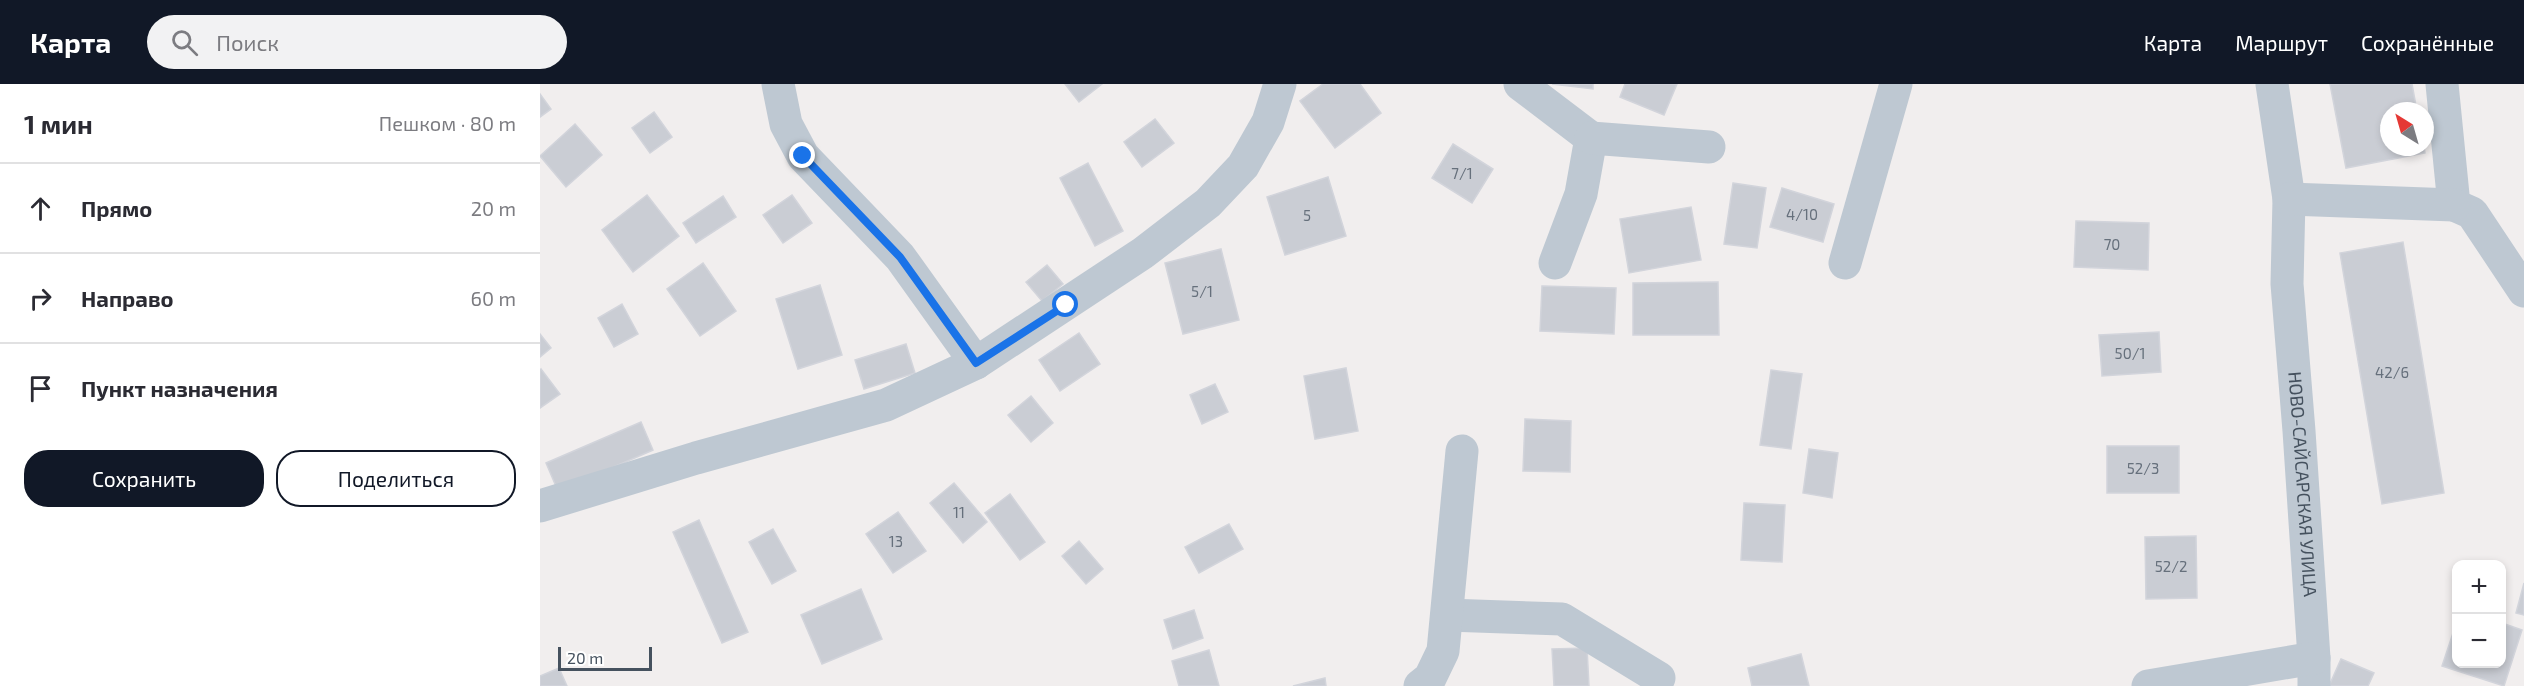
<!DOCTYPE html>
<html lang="ru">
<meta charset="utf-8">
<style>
:root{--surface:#fff;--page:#f2f2f3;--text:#2b2b33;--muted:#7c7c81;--line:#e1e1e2;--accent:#111827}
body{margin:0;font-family:"Exo 2",sans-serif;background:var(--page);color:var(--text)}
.controls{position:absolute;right:18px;bottom:18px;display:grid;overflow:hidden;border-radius:12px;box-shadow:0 3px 9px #0003}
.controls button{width:54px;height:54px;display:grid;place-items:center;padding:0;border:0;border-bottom:2px solid var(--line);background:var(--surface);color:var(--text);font:30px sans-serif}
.compass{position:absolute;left:1840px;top:18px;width:54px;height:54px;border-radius:50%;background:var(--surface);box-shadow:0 3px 9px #0003;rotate:323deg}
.scale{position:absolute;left:18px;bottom:15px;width:94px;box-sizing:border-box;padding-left:6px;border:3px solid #45515e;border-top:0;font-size:16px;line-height:21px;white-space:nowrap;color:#45515e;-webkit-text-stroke:4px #fff;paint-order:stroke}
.stop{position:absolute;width:18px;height:18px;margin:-14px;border:4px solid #1a73e8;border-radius:50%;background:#fff}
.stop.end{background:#1a73e8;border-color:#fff;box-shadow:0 2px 6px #0008}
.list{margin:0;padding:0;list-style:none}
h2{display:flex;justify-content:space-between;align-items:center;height:78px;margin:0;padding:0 24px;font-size:26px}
h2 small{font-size:20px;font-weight:400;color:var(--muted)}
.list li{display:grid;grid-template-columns:39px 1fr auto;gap:18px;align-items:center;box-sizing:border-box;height:90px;padding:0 24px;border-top:2px solid var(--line)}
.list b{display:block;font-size:22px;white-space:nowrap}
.list em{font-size:20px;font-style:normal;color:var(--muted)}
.actions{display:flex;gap:12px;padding:18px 24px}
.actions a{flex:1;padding:14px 0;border:2px solid var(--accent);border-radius:24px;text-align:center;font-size:21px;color:var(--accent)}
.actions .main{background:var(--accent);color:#fff}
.icon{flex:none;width:33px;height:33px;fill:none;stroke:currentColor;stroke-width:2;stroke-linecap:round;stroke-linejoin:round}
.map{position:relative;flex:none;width:1984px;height:602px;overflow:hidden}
header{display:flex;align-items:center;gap:36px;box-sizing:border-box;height:84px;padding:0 30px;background:var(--accent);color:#fff}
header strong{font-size:28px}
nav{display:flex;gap:33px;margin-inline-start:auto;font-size:21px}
.search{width:420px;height:54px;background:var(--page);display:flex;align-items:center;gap:15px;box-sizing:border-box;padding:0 21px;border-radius:33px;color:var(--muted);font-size:22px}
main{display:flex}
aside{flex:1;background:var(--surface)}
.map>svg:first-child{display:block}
.building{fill:#cacdd4;stroke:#d2d4db;stroke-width:1.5}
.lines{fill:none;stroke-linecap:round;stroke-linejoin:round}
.minor{stroke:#bec8d2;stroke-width:33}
.route{stroke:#1a73e8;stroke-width:8}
.labels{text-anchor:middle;stroke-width:5;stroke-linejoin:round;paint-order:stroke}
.number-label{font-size:15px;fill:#66707c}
.street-label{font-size:18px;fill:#45515e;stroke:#fff}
</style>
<header>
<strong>Карта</strong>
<div class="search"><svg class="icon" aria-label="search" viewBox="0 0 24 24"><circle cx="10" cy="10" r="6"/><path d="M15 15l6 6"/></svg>Поиск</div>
<nav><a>Карта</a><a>Маршрут</a><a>Сохранённые</a></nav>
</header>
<main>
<aside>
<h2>1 мин<small>Пешком · 80 m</small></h2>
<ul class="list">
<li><svg class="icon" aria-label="ahead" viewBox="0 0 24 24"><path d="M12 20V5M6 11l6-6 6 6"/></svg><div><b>Прямо</b></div><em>20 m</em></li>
<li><svg class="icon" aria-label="right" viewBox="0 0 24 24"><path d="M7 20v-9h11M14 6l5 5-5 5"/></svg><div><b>Направо</b></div><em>60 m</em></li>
<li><svg class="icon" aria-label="arrive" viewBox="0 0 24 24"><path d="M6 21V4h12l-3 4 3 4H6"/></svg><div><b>Пункт назначения</b></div></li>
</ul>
<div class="actions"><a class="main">Сохранить</a><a>Поделиться</a></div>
</aside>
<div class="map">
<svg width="1984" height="602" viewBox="0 0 1984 602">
<rect width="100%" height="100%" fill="#f1eeee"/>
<g class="building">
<path d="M525,0H562L539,18Z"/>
<path d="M783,0H820L841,29L795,64L760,17Z"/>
<path d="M1012,0H1053V5Z"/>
<path d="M1085,0H1137L1124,31L1080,13Z"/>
<path d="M1790,0H1872L1877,27H1849V63H1884L1885,69L1806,84Z"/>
<path d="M0,10L11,25L0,33Z"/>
<path d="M114,28L132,53L110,69L92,44Z"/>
<path d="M615,35L634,59L602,83L584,58Z"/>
<path d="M35,40L62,71L26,103L0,72Z"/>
<path d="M913,60L953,85L932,119L892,94Z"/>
<path d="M548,79L583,147L555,162L520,94Z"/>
<path d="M788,93L806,152L745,171L727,113Z"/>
<path d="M1193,99L1226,104L1217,164L1184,160Z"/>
<path d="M1242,104L1294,120L1283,158L1230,143Z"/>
<path d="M107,111L139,152L93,188L62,146Z"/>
<path d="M252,111L272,139L243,159L223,131Z"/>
<path d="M183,112L196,133L156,159L143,139Z"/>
<path d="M1151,123L1161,176L1089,189L1080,135Z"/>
<path d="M1536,137L1609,139L1608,186L1534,183Z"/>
<path d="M1863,158L1904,409L1842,420L1800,169Z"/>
<path d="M681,165L699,236L643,250L625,179Z"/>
<path d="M163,179L196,227L160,252L127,205Z"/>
<path d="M507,181L523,200L502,217L486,198Z"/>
<path d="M1178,198L1179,251H1093V199Z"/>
<path d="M280,201L302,271L258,285L236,215Z"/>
<path d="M1002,202L1076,204L1074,250L1000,247Z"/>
<path d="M82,220L98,250L74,263L58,234Z"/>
<path d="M1619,248L1621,288L1562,292L1559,251Z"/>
<path d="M539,249L560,280L520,307L499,276Z"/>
<path d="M0,250L11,264L0,273Z"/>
<path d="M366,260L375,289L324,305L315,276Z"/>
<path d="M806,284L818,347L775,355L764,292Z"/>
<path d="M1,285L20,310L0,324V286Z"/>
<path d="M1231,286L1262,290L1251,365L1220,361Z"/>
<path d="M675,300L688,328L662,340L650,311Z"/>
<path d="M491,312L513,339L491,358L468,331Z"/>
<path d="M985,335L1031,337L1030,388L983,387Z"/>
<path d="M101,338L113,366L18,407L6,379Z"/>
<rect x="1567" y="362" width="72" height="47"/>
<path d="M1269,365L1298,369L1292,414L1263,409Z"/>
<path d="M414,399L447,438L423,459L390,419Z"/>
<path d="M470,410L505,458L480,476L445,429Z"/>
<path d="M1204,419L1245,421L1242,478L1201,476Z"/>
<path d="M358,428L386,467L353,489L326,450Z"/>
<path d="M159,436L208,548L182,559L133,448Z"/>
<path d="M689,440L703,465L659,489L645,463Z"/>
<path d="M233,445L256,487L232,500L209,458Z"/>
<path d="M1656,452L1657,514L1606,515L1605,453Z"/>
<path d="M539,457L563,485L546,500L522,472Z"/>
<path d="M1984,499V531L1976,529Z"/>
<path d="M321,505L342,555L282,580L261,531Z"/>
<path d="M654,526L663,554L633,565L624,536Z"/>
<path d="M1962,539L1982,546L1964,602L1902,582L1916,540V580H1962Z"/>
<path d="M1047,564L1049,602H1014L1012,565Z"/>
<path d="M669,566L679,602H639L632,577Z"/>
<path d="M1261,570L1269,602H1212L1208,584Z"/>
<path d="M1801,575L1834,589L1828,602H1789Z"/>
<path d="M19,584L27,602H0V592Z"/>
<path d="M785,594L786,602H753Z"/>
</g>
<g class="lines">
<g class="minor">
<path d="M238,0L246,40L263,72L360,173L436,279"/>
<path d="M980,0L1051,54L1041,110L1015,179"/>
<path id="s1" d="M1732,0L1749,115L1747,200L1759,347L1774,574V602"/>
<path d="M1902,0L1914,121L1932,129L1984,207"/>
<path d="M1051,54L1169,63"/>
<path d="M1749,115L1914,121"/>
<path d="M1305,179L1356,0"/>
<path d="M0,422L156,374L346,321L436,279L603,169L668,119L703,82L728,38L740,0"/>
<path d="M907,531L1022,535L1119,594"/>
<path d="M880,602L890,594L903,567L922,367"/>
<path d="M1608,602L1774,574"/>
</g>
</g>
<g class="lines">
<path class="route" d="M263,72L360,173L436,279L526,221"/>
</g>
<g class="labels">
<g class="number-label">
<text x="922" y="95">7/1</text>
<text x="1262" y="136">4/10</text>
<text x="767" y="137">5</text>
<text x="1572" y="166">70</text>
<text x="662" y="213">5/1</text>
<text x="1590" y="275">50/1</text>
<text x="1852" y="294">42/6</text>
<text x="1603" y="390">52/3</text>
<text x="419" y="434">11</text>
<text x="356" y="463">13</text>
<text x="1631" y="488">52/2</text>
</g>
<g class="street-label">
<text dy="6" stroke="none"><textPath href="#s1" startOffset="402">НОВО-САЙСАРСКАЯ УЛИЦА</textPath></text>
</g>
</g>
</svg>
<div class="controls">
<button>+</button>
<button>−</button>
</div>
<svg class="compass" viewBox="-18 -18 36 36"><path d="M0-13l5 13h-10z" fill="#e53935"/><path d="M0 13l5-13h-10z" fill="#7c7c81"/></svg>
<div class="scale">20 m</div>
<div class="stop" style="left:526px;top:221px"></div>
<div class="stop end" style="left:263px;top:72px"></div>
</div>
</main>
